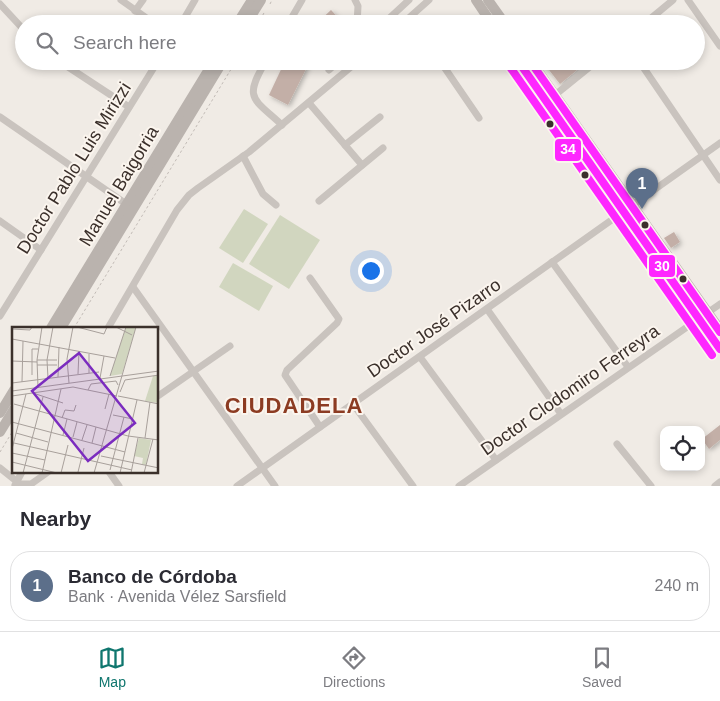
<!DOCTYPE html>
<meta charset="utf-8">
<style>
:root{--surface:#fff;--page:#f2f2f3;--text:#2b2b33;--muted:#7c7c81;--line:#e1e1e2;--accent:#0f766e}
body{margin:0;font-family:Arial,sans-serif;background:var(--page);color:var(--text)}
.controls{position:absolute;right:15px;bottom:15px;display:grid;overflow:hidden;border-radius:10px;box-shadow:0 2px 8px #0003}
.controls button{width:45px;height:45px;display:grid;place-items:center;padding:0;border:0;border-bottom:1px solid var(--line);background:var(--surface);color:var(--text);font:25px sans-serif}
.you{position:absolute;left:370px;top:270px;width:18px;height:18px;margin:-12px;border:4px solid #fff;border-radius:50%;background:#1a73e8;box-shadow:0 0 0 8px #1a73e833}
.badge{display:grid;place-items:center;width:32px;height:32px;border-radius:50%;background:var(--accent);color:#fff;font-size:16px;font-weight:700}
.pin{position:absolute;translate:-50% -41px;filter:drop-shadow(0 1px 2px #0008)}
.pin::after{content:'';position:absolute;top:26px;width:18px;height:15px;background:inherit;clip-path:polygon(0 0,100% 0,50% 100%)}
.list{margin:0;padding:0;list-style:none}
h2{display:flex;justify-content:space-between;align-items:center;height:65px;margin:0;padding:0 20px;font-size:21px}
h2 small{font-size:16px;font-weight:400;color:var(--muted)}
.list li{display:grid;grid-template-columns:32px 1fr auto;gap:15px;align-items:center;box-sizing:border-box;height:70px;margin:0 10px 10px;padding:0 10px;border:1px solid var(--line);border-radius:20px}
.list b{display:block;font-size:19px;white-space:nowrap}
.list p{margin:0;font-size:16px;white-space:nowrap;color:var(--muted)}
.list em{font-size:16px;font-style:normal;color:var(--muted)}
.icon{flex:none;width:28px;height:28px;fill:none;stroke:currentColor;stroke-width:2;stroke-linecap:round;stroke-linejoin:round}
.map{position:relative;flex:none;width:720px;height:486px;overflow:hidden}
.search{position:absolute;background:var(--surface);box-shadow:0 2px 8px #0003;left:15px;right:15px;top:15px;height:55px;display:flex;align-items:center;gap:12px;box-sizing:border-box;padding:0 18px;border-radius:28px;color:var(--muted);font-size:19px}
.sheet{height:145px;background:var(--surface)}
nav{display:flex;justify-content:space-around;align-items:center;box-sizing:border-box;height:70px;border-top:1px solid var(--line);background:var(--surface);font-size:14px;color:var(--muted)}
nav a{display:grid;justify-items:center;gap:2px}
nav .on{color:var(--accent)}
.map>svg:first-child{display:block}
.green{fill:#d1d6bf}
.building{fill:#c3afa7;filter:url(#shadow)}
.lines{fill:none;stroke-linecap:round;stroke-linejoin:round}
.path{stroke:#c2bbb6;stroke-width:1;stroke-dasharray:2.5 2.5;stroke-linecap:butt}
.street{stroke:#c9c3be;stroke-width:7}
.secondary{stroke:#bab3ae;stroke-width:10}
.bus-1-casing{stroke:#fbf5ee;stroke-width:11}
.bus-2-casing{stroke:#fbf5ee;stroke-width:11}
.bus-3-casing{stroke:#fbf5ee;stroke-width:11}
.bus-1{stroke:#fe27ff;stroke-width:8}
.bus-2{stroke:#fe27ff;stroke-width:8}
.bus-3{stroke:#fe27ff;stroke-width:8}
.bus-dot{fill:#3b302b;stroke:#fbf5ee;stroke-width:2}
.labels{text-anchor:middle;stroke-width:4;stroke-linejoin:round;paint-order:stroke}
.street-label{font-size:18px;fill:#3b302b;stroke:#fbf5ee}
.district-label{font-size:22px;font-weight:bold;letter-spacing:1px;fill:#8c3b22;stroke:#fbf5ee}
.inset-road{fill:none;stroke:#a8a09b;stroke-width:1}
.view{fill:#7b2cbf;fill-opacity:0.15;stroke:#7b2cbf;stroke-width:2.5}
.inset-edge{fill:none;stroke:#3b302b;stroke-width:2.5}
.line-badge{stroke:#fbf5ee;stroke-width:2}
.badge-label{font-size:14px;text-anchor:middle;font-weight:bold;fill:#fff}
</style>
<div class="map">
<svg width="720" height="486" viewBox="0 0 720 486">
<defs>
<filter id="shadow"><feDropShadow dx="2" dy="2" stdDeviation="2.5" flood-color="#0004"/></filter>
</defs>
<rect width="100%" height="100%" fill="#f0ebe5"/>
<g class="green">
<path d="M244,209L268,224L243,263L219,248Z"/>
<path d="M280,215L320,240L289,289L249,264Z"/>
<path d="M233,263L273,286L259,311L219,287Z"/>
</g>
<g class="building">
<path d="M331,10L344,24H316Z"/>
<path d="M285,61H300L308,65L288,105L269,95Z"/>
<path d="M542,61H588L560,84Z"/>
<path d="M674,232L680,242L671,248L664,238Z"/>
<path d="M720,425V440L709,449L702,439Z"/>
</g>
<g class="lines">
<g class="path">
<path d="M270,4L272,0"/>
<path d="M258,24L265,11"/>
<path d="M74,328L236,61"/>
<path d="M0,452L14,429"/>
</g>
<g class="street">
<path d="M121,0L155,24"/>
<path d="M355,0L358,6L357,24"/>
<path d="M688,0L720,46"/>
<path d="M0,4L24,30"/>
<path d="M135,11L143,0"/>
<path d="M181,24L195,0"/>
<path d="M288,24L302,0"/>
<path d="M383,24L409,0"/>
<path d="M402,24L429,0"/>
<path d="M644,24L673,0"/>
<path d="M59,61L129,107"/>
<path d="M266,61C243,99 253,98 282,125"/>
<path d="M440,61L479,118"/>
<path d="M639,61L720,180"/>
<path d="M329,70L339,61"/>
<path d="M555,95L597,61"/>
<path d="M309,103L362,165"/>
<path d="M0,117L129,206"/>
<path d="M345,145L380,117"/>
<path d="M243,156L263,194L276,205"/>
<path d="M319,201L383,148"/>
<path d="M0,221L41,250"/>
<path d="M552,262L628,367"/>
<path d="M310,278L339,319L337,323L287,370L285,375L320,427"/>
<path d="M133,287L275,486"/>
<path d="M487,309L561,414"/>
<path d="M0,316L158,61"/>
<path d="M108,328L177,210L189,195L198,188L249,152L358,61"/>
<path d="M420,357L496,460"/>
<path d="M158,396L230,346"/>
<path d="M353,404L413,486"/>
<path d="M617,444L651,486"/>
<path d="M0,468L20,484H31L48,472"/>
<path d="M109,472L119,486"/>
<path d="M15,485L22,472"/>
<path d="M237,486L720,143"/>
<path d="M459,486L720,304"/>
<path d="M715,486L720,482"/>
</g>
<g class="secondary">
<path d="M476,0L492,24"/>
<path d="M488,0L505,24"/>
<path d="M237,24L252,0"/>
<path d="M246,24L261,0"/>
<path d="M518,61L720,349"/>
<path d="M531,61L720,330"/>
<path d="M51,328L214,61"/>
<path d="M61,328L223,61"/>
<path d="M0,413L14,390"/>
<path d="M0,432L14,409"/>
</g>
<defs>
<path id="bus-1" d="M518,61L720,349"/>
<path id="bus-2" d="M510,67L712,355"/>
<path id="bus-3" d="M530,61L720,332"/>
</defs>
<use href="#bus-1" class="bus-1-casing"/>
<use href="#bus-2" class="bus-2-casing"/>
<use href="#bus-3" class="bus-3-casing"/>
<use href="#bus-1" class="bus-1"/>
<use href="#bus-2" class="bus-2"/>
<use href="#bus-3" class="bus-3"/>
</g>
<g class="bus-dot">
<circle cx="550" cy="124" r="4.5"/>
<circle cx="585" cy="175" r="4.5"/>
<circle cx="645" cy="225" r="4.5"/>
<circle cx="683" cy="279" r="4.5"/>
</g>
<g class="labels">
<g class="street-label">
<text transform="translate(74 168) rotate(-58)" y="6">Doctor Pablo Luis Mirizzi</text>
<text transform="translate(119 186) rotate(-59)" y="6">Manuel Baigorria</text>
<text transform="translate(434 328) rotate(-35)" y="6">Doctor José Pizarro</text>
<text transform="translate(570 390) rotate(-35)" y="6">Doctor Clodomiro Ferreyra</text>
</g>
<g class="district-label">
<text x="294" y="413">CIUDADELA</text>
</g>
</g>
<g transform="translate(12 327)">
<rect width="146" height="146" fill="#f0ebe5"/>
<path d="M114,0H124L110,47L98,49ZM146,48V76L133,74L141,49ZM127,111L139,113L134,138L130,137L131,131L122,129Z" fill="#d1d6bf"/>
<path class="inset-road" d="M65,0L92,7L95,0M104,0L120,8M0,2L18,3L20,0M0,12L103,31M25,33H45M0,34L25,35M25,38H45M77,46V27M66,47L67,24M20,48V22H26M98,49L114,0M46,50L47,20M36,51L35,33L41,0M88,51L92,29M10,55L11,14M0,56L87,45M57,56L55,32L61,0M26,60L25,33L30,0M76,63L79,57L104,54L106,58M0,64L147,44M108,65L113,53L147,48M21,66L51,76M0,69L61,60L105,69M106,69L147,77M2,77L116,109L147,113M93,82L97,67M101,88L121,92M50,91L53,83L62,84L64,78M0,95L113,125M4,106L36,115M51,108L55,92M61,110L65,95M133,111L138,75M70,113L75,98M2,116L120,143M80,116L84,100M0,122L14,67M0,126L33,133M89,129L147,141M0,135L45,146M98,143L112,90M66,145L72,121M11,146L31,70M30,146L49,62M49,146L56,118M82,146L124,0M108,146L125,73M119,146L126,111M132,146L141,112"/>
<path class="view" d="M67,26L123,96L76,134L20,64Z"/>
<rect width="146" height="146" class="inset-edge"/>
</g>
<g class="line-badge">
<rect x="554" y="138" width="28" height="24" rx="5" fill="#fe27ff"/>
<rect x="648" y="254" width="28" height="24" rx="5" fill="#fe27ff"/>
</g>
<g class="badge-label">
<text x="568" y="154">34</text>
<text x="662" y="271">30</text>
</g>
</svg>
<div class="controls">
<button><svg class="icon" aria-label="locate" viewBox="0 0 24 24"><circle cx="12" cy="12" r="6"/><path d="M12 2v4M12 18v4M2 12h4M18 12h4"/></svg></button>
</div>
<div class="you"></div>
<div class="pin badge" style="left:642px;top:209px;background:#5c6f8a">1</div>
<div class="search"><svg class="icon" aria-label="search" viewBox="0 0 24 24"><circle cx="10" cy="10" r="6"/><path d="M15 15l6 6"/></svg>Search here</div>
</div>
<section class="sheet">
<h2>Nearby<small></small></h2>
<ul class="list">
<li><span class="badge" style="background:#5c6f8a">1</span><div><b>Banco de Córdoba</b><p>Bank · Avenida Vélez Sarsfield</p></div><em>240 m</em></li>
</ul>
</section>
<nav>
<a class="on"><svg class="icon" aria-label="map" viewBox="0 0 24 24"><path d="M3 6l6-2 6 2 6-2v14l-6 2-6-2-6 2zM9 4v14M15 6v14"/></svg>Map</a>
<a><svg class="icon" aria-label="directions" viewBox="0 0 24 24"><path d="M12 3l9 9-9 9-9-9zM9 14v-3h6M13 9l2 2-2 2"/></svg>Directions</a>
<a><svg class="icon" aria-label="saved" viewBox="0 0 24 24"><path d="M7 4h10v16l-5-4-5 4z"/></svg>Saved</a>
</nav>
